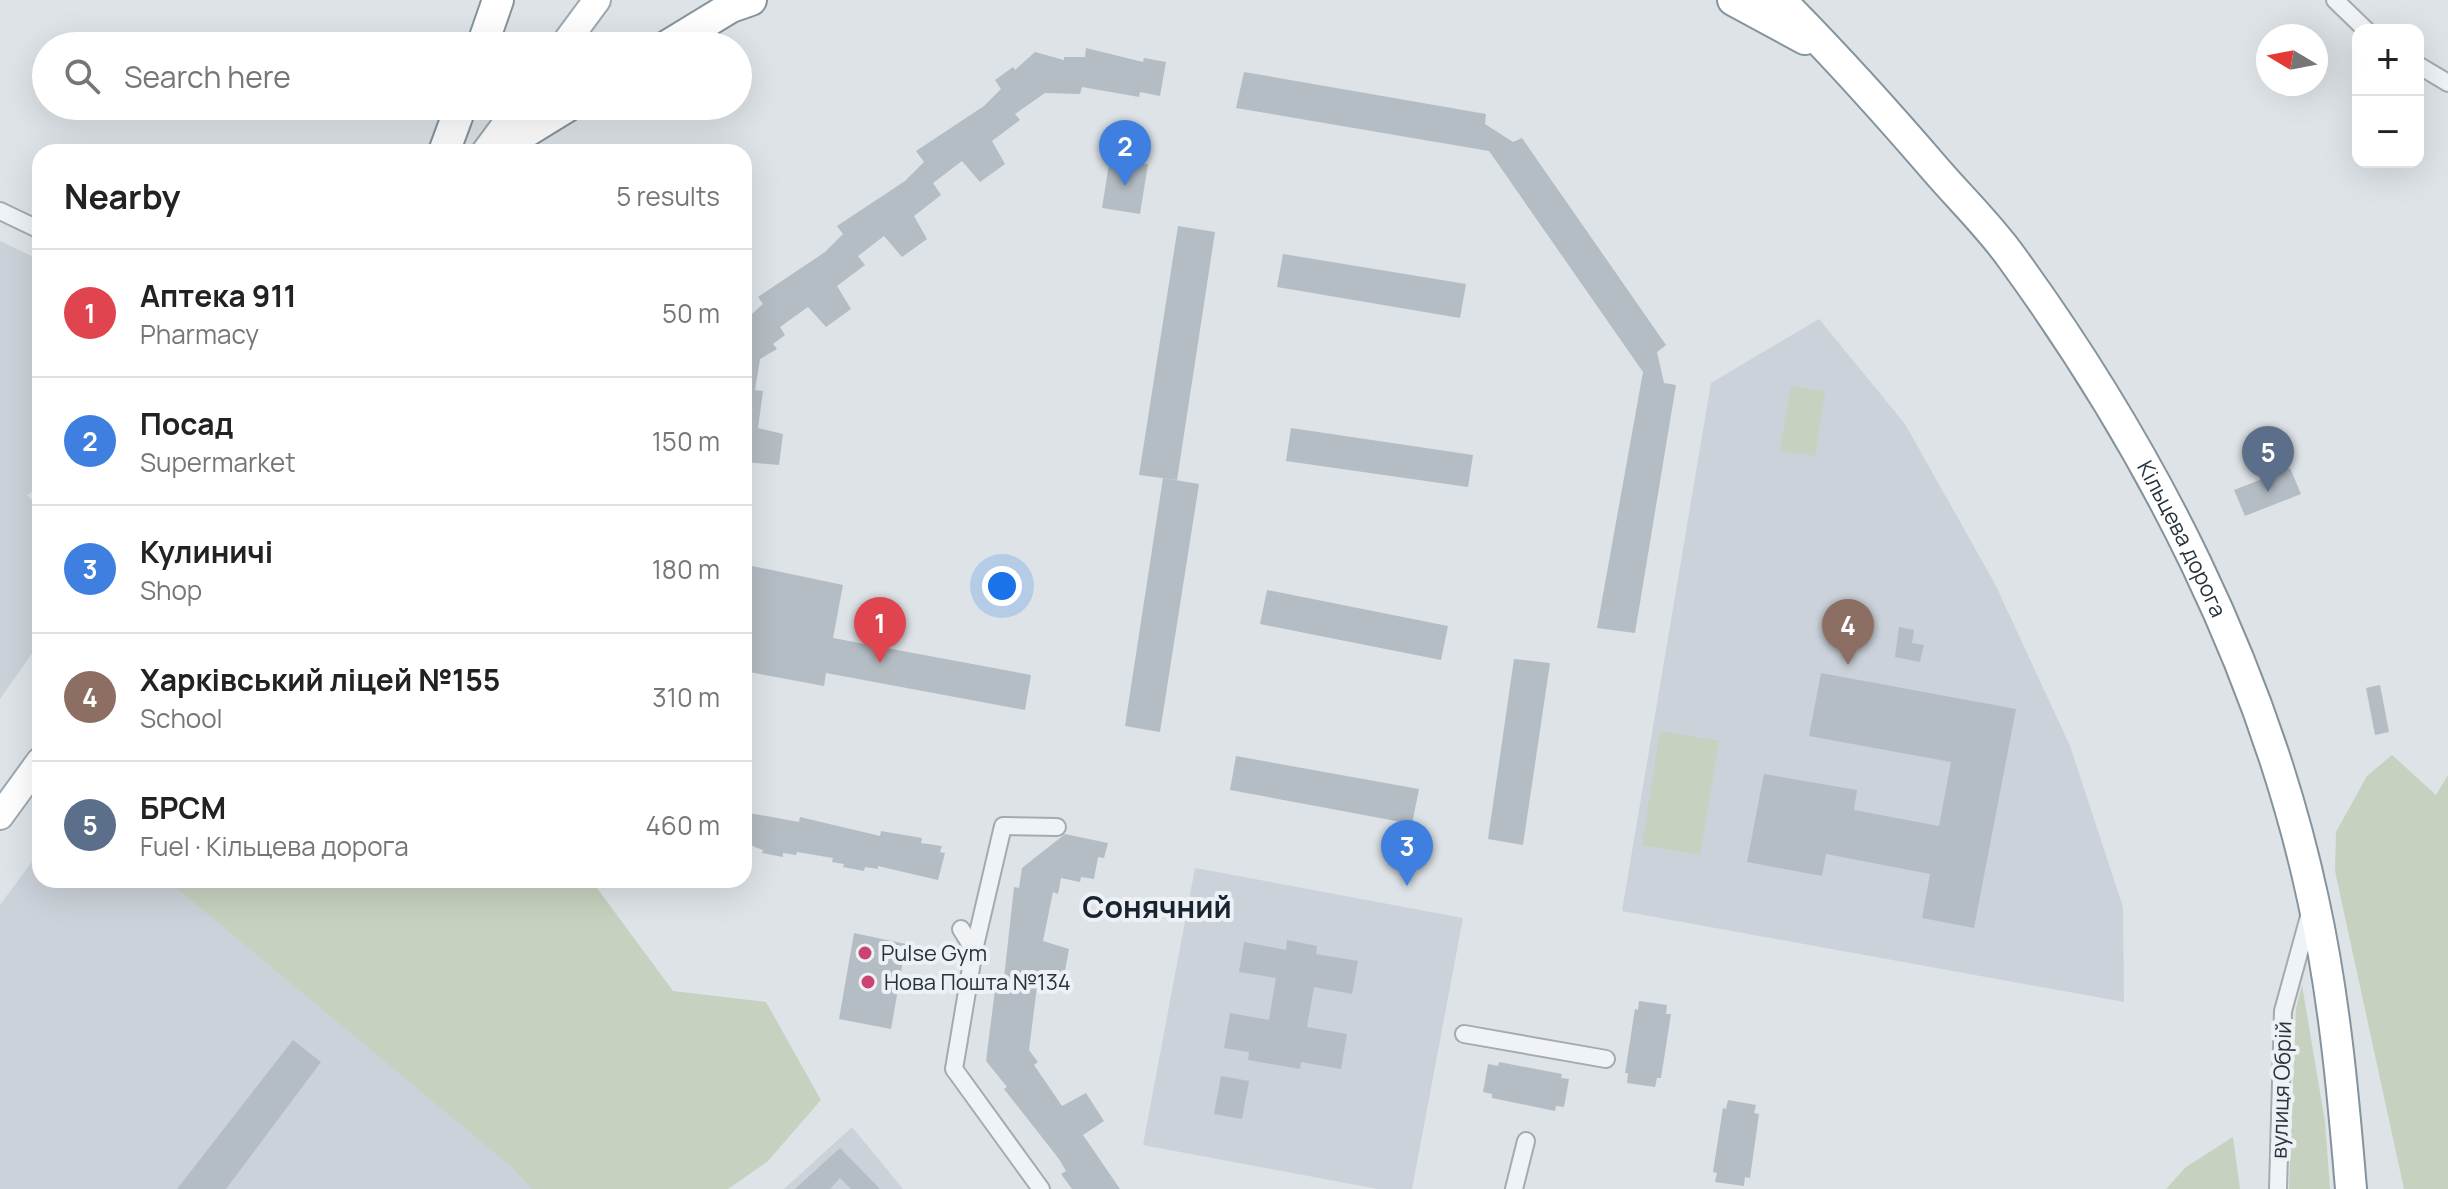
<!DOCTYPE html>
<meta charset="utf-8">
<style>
:root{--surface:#fff;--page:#f6f6f6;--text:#222;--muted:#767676;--line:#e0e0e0;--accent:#cb4370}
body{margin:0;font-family:Manrope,sans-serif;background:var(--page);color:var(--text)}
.controls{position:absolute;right:24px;top:24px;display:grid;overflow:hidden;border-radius:16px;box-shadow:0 8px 32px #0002}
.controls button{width:72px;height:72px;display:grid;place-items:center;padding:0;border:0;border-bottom:2px solid var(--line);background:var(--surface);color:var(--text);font:40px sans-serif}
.compass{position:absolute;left:2256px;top:24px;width:72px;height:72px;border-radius:50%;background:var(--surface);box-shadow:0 8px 32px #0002;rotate:280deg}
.you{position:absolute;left:1002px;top:586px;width:28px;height:28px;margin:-20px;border:6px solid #fff;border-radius:50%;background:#1a73e8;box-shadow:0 0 0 12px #1a73e833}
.badge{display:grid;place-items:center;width:52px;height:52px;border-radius:50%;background:var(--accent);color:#fff;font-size:26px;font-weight:700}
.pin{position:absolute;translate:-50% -66px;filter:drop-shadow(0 2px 4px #0008)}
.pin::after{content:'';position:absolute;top:42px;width:28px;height:24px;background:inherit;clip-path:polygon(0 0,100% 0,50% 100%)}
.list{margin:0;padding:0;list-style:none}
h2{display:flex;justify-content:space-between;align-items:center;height:104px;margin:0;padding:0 32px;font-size:34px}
h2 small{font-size:26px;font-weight:400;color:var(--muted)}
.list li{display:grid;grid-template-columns:52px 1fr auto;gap:24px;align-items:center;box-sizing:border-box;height:128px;padding:0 32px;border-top:2px solid var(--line)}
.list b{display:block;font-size:30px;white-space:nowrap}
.list p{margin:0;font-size:26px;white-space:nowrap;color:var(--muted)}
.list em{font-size:26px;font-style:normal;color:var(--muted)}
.icon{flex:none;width:44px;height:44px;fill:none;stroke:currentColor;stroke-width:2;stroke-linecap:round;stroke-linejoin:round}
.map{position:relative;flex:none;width:2448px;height:1189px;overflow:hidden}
.search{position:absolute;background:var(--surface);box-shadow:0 8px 32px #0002;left:32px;top:32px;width:720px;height:88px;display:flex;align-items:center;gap:20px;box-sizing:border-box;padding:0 28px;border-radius:44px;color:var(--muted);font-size:30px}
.panel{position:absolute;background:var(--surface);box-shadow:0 8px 32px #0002;left:32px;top:144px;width:720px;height:744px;border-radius:24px}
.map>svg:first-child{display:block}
.built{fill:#cbd2d9}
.green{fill:#c6d1bf}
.building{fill:#b5bdc4}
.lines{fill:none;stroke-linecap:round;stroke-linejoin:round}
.street-casing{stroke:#a3abb1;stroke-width:20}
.primary-casing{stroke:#9da9b2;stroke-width:30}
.highway-casing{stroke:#85939d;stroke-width:34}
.street{stroke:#f0f3f5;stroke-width:16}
.primary{stroke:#fff;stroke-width:26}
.highway{stroke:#fff;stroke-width:30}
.poi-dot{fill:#cb4370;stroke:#edf1f5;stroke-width:3}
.labels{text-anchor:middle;stroke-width:8;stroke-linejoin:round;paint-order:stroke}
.street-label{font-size:22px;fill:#27333d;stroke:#edf1f5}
.poi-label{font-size:22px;fill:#27333d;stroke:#edf1f5;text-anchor:start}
.district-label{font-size:30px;font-weight:bold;fill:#19242e;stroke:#edf1f5}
</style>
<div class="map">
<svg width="2448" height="1189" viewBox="0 0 2448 1189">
<rect width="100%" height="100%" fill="#dde3e7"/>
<g class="built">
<path d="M0,241L40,260V486L27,495L40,508V642L0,699Z"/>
<path d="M1819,319L1905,424L1995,584L2070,746L2123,907L2124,1002L1622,911L1711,383Z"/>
<path d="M40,851V880H197L576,1189H0V905Z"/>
<path d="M1195,868L1463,918L1412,1189H1378L1143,1145Z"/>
<path d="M852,1127L903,1189H784Z"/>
</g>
<g class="green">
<path d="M1791,386L1825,392L1815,456L1780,450Z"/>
<path d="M1660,731L1719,741L1700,855L1642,845Z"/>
<path d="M2392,755L2436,795L2448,775V1189H2404L2335,871L2336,832L2367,776Z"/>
<path d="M167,880H591L673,991L766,1002L821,1100L767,1162L728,1189H532L513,1168Z"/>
<path d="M2302,985L2325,1122L2330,1189H2289L2296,1009Z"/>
<path d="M2233,1137L2240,1189H2166L2186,1167Z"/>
</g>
<g class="building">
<path d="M1086,48L1143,62L1144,58L1166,62L1160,96L1140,92L1139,97L1082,87L1080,94L1045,93L1015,114L1020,120L992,141L1005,164L980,182L962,161L933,183L941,195L914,216L927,239L902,257L884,236L858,256L865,265L837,286L851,309L826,327L808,307L780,327L785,335L773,344L777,349L760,359L755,390L763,391L758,428L783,434L779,465L744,462V321L763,304L758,297L825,252L843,234L837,226L905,181L924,162L916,151L984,106L1001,89L995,80L1013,67L1015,70L1035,52L1064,60V57H1085Z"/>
<path d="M1244,72L1486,114L1485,124L1513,142L1522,138L1666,345L1657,352L1664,383L1676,385L1635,633L1597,628L1643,372L1489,151L1236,108Z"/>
<path d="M1110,158L1148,164L1140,214L1102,208Z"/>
<path d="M1178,226L1215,232L1177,480L1139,475Z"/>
<path d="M1283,254L1466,284L1460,318L1277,287Z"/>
<path d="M1291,428L1473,455L1468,487L1286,461Z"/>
<path d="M2290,468L2301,494L2245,516L2234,490Z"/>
<path d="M1163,478L1199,484L1160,732L1125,726Z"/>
<path d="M752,566L843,585L833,638L1031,675L1025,710L826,673L824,686L744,671V606Z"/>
<path d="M1267,590L1448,626L1441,660L1260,624Z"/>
<path d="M1899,627L1914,630L1912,643L1924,645L1920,662L1895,657Z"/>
<path d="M1514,659L1550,663L1523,845L1488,839Z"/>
<path d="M1821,673L2016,709L1974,928L1922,918L1930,874L1826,854L1822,876L1747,862L1764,774L1857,790L1854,810L1939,826L1951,762L1809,736Z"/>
<path d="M2380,685L2389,732L2375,735L2366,688Z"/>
<path d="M1236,756L1419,789L1412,824L1230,790Z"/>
<path d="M744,812L799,822L800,817L880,836L881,831L922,838L921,843L942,846L940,852L945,853L938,880L878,866V869L865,867L864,871L843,867L844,864L832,862L833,858L797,852L796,855L783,853V857L762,853L763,850L744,843Z"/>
<path d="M1065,834L1108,843L1104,858L1098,857L1094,879L1081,877L1080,882L1061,878L1058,894L1053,892L1043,941L1069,949L1063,982L1038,978L1029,1050L1038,1062L1034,1065L1062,1106L1086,1093L1104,1121L1083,1135L1120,1189H1072L1061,1174L1066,1171L1059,1159L1004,1089L1007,1087L986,1061L995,990L1000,989L1004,978L1014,887L1019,888L1022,868Z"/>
<path d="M854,933L906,944L891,1029L839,1019Z"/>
<path d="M1287,940L1317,946L1316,954L1358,961L1352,994L1314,987L1307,1027L1347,1034L1341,1069L1301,1062L1300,1069L1248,1060L1249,1052L1224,1048L1230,1013L1269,1020L1276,978L1239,972L1244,942L1286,950Z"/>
<path d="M1639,1001L1667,1005L1666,1014H1671L1661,1078H1657L1655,1087L1627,1083L1628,1073H1625L1635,1009L1638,1010Z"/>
<path d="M293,1040L321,1062L226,1189H177Z"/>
<path d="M1499,1062L1562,1074L1561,1078L1569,1079L1564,1107L1556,1106L1555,1111L1492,1098V1094L1483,1092L1488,1064L1498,1066Z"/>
<path d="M1221,1076L1249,1081L1242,1119L1214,1114Z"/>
<path d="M1728,1100L1756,1105L1754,1113L1759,1114L1750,1178L1745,1177L1744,1186L1715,1182L1717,1173L1713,1172L1723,1108L1726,1109Z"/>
<path d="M840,1148L880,1189H851L840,1178L830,1189H795Z"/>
</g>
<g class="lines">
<defs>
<g id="street">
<path d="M2335,0L2366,30"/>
<path d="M2418,65L2448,83"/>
<path d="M0,211L40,230"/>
<path d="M961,929L974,950L954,1069L1041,1189"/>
<path d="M974,950L1003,826L1057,827"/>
<path d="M1464,1034L1606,1059"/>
<path d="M1514,1189L1526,1141"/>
<path d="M2278,1189L2283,1011L2310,913"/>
</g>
<g id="primary">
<path d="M563,46L597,0"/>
<path d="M485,152L519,106"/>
<path d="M0,816L40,761"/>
</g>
<g id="highway">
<path d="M1733,0L1805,39"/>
<path id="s1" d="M1780,0C1835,55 1886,112 1936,170C1961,199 1990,227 2012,258C2151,449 2263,667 2313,899C2334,994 2343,1092 2351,1189"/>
<path d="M482,46L498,0"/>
<path d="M667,46L731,7L751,0"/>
<path d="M444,152L461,106"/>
<path d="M493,152L568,106"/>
</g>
</defs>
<use href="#street" class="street-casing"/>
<use href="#primary" class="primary-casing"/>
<use href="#highway" class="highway-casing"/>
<use href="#street" class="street"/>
<use href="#primary" class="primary"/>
<use href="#highway" class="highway"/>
</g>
<g class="poi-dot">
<circle cx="865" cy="953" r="8"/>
<circle cx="868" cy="982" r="8"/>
</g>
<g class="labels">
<g class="street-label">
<text dy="8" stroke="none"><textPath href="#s1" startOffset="676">Кільцева дорога</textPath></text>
<text transform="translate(2281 1090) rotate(-88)" y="8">вулиця Обрій</text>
</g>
<g class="poi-label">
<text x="881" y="961">Pulse Gym</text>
<text x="884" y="990">Нова Пошта №134</text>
</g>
<g class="district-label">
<text x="1157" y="918">Сонячний</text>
</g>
</g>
</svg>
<div class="controls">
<button>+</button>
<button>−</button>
</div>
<svg class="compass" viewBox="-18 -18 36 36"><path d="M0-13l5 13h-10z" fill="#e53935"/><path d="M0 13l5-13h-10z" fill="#767676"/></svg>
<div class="you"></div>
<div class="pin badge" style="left:880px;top:663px;background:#e0444e">1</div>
<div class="pin badge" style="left:1125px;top:186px;background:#3f7fe0">2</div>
<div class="pin badge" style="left:1407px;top:886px;background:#3f7fe0">3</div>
<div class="pin badge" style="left:1848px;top:665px;background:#8d6e63">4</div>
<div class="pin badge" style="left:2268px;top:492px;background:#5c6f8a">5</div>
<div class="search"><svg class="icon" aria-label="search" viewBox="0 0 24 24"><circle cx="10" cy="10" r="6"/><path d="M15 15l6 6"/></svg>Search here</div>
<section class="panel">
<h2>Nearby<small>5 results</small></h2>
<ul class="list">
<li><span class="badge" style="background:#e0444e">1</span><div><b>Аптека 911</b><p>Pharmacy</p></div><em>50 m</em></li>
<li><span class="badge" style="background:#3f7fe0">2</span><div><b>Посад</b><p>Supermarket</p></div><em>150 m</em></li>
<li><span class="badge" style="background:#3f7fe0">3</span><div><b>Кулиничі</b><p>Shop</p></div><em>180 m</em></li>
<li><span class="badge" style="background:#8d6e63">4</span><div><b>Харківський ліцей №155</b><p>School</p></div><em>310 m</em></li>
<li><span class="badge" style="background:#5c6f8a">5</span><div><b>БРСМ</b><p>Fuel · Кільцева дорога</p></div><em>460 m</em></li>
</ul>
</section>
</div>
